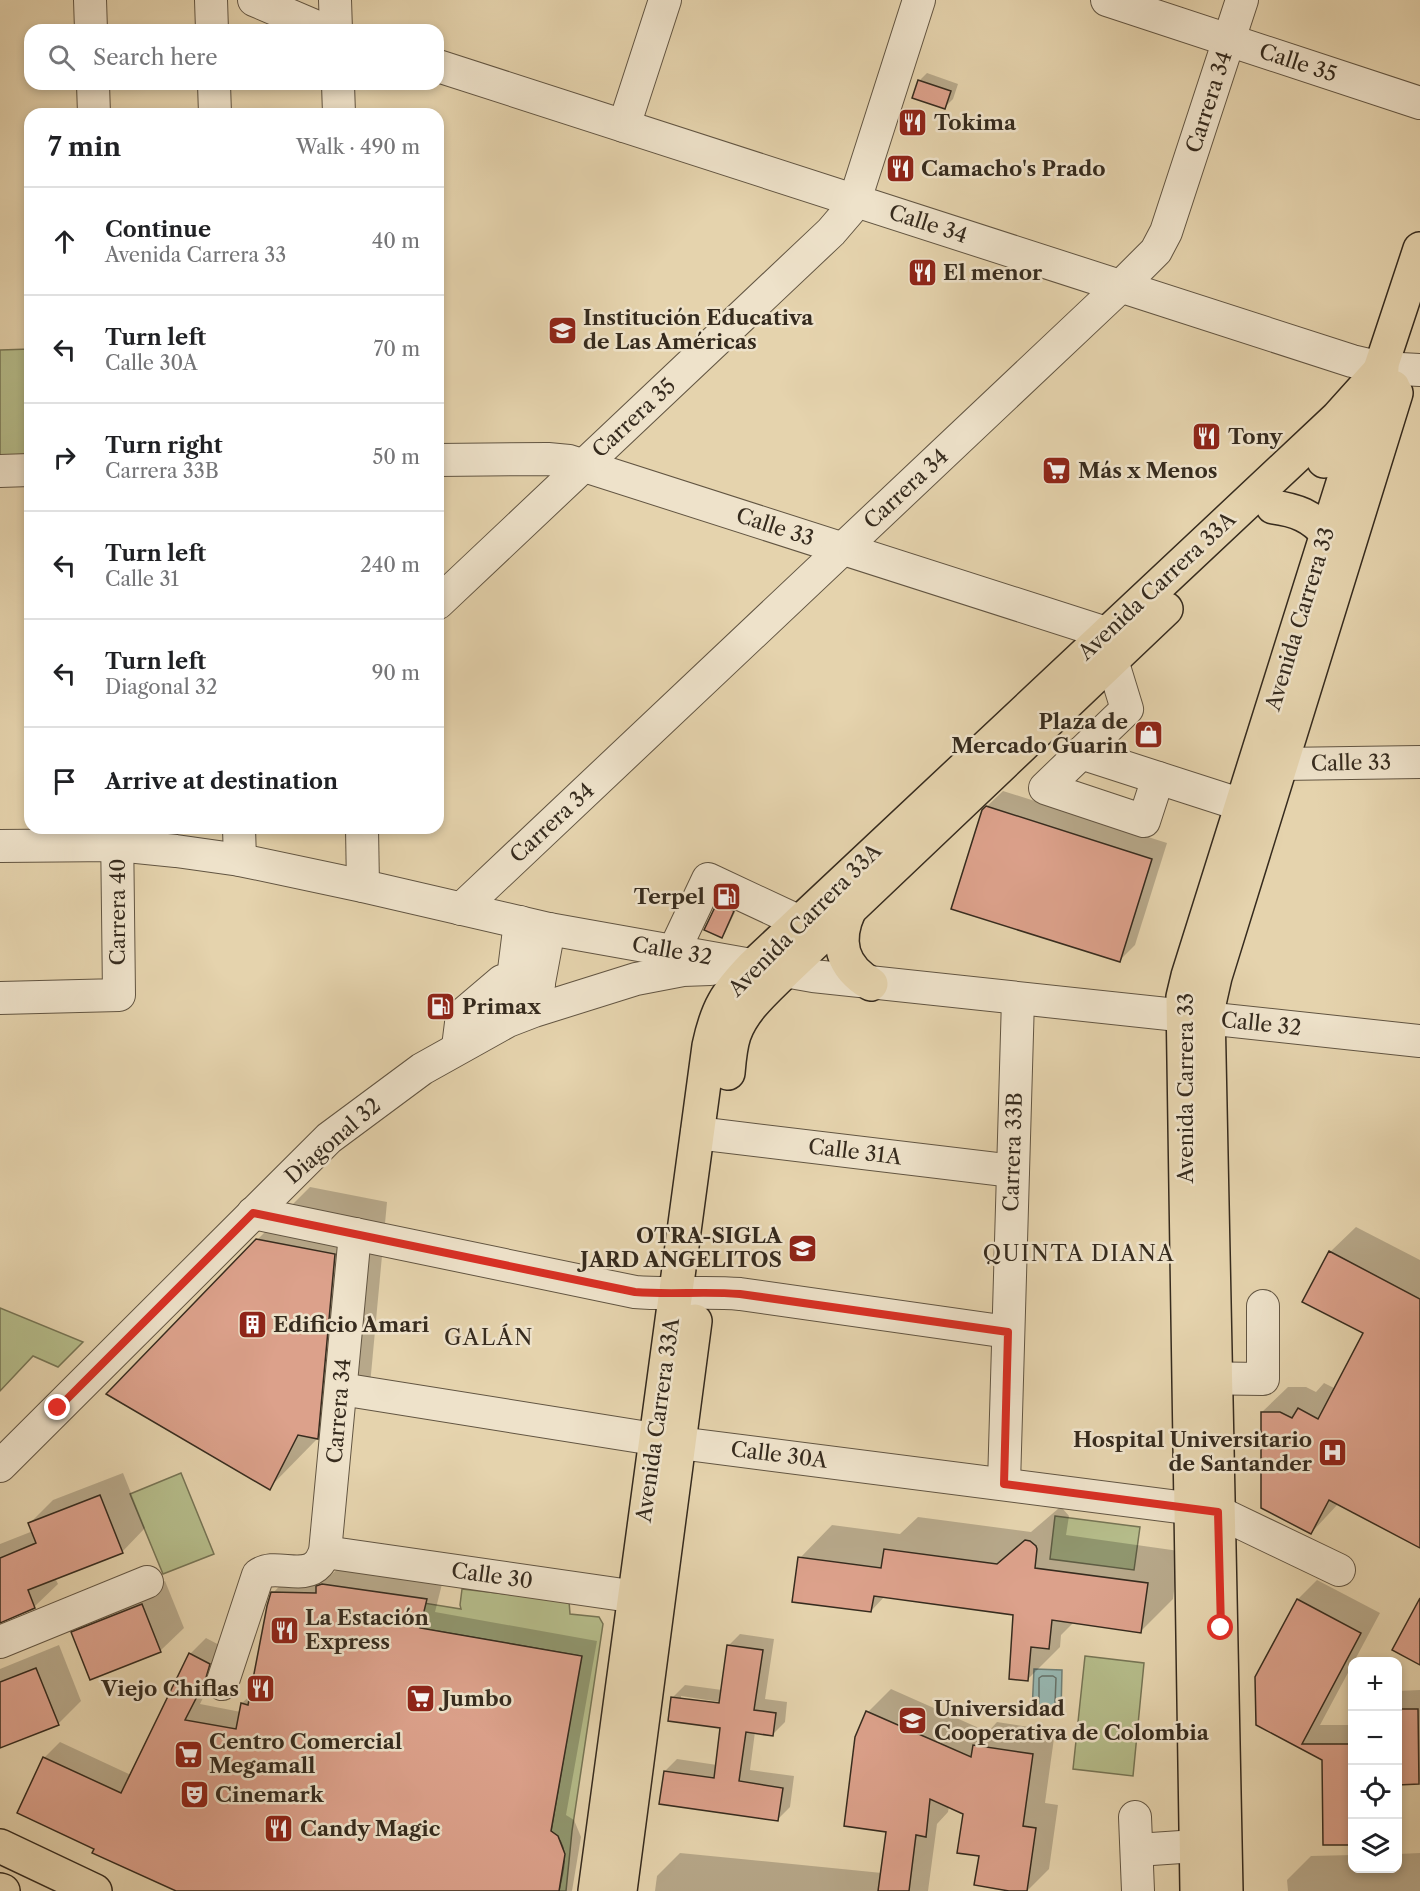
<!DOCTYPE html>
<meta charset="utf-8">
<style>
:root{--surface:#fff;--page:#f2f2f2;--text:#202124;--muted:#757577;--line:#e0e0e0}
body{margin:0;font-family:"Libre Caslon Text",serif;background:var(--page);color:var(--text)}
.controls{position:absolute;right:18px;bottom:18px;display:grid;overflow:hidden;border-radius:12px;box-shadow:0 3px 9px #0003}
.controls button{width:54px;height:54px;display:grid;place-items:center;padding:0;border:0;border-bottom:2px solid var(--line);background:var(--surface);color:var(--text);font:30px sans-serif}
.stop{position:absolute;width:18px;height:18px;margin:-14px;border:4px solid #d93025;border-radius:50%;background:#fff}
.stop.end{background:#d93025;border-color:#fff;box-shadow:0 2px 6px #0008}
.list{margin:0;padding:0;list-style:none}
h2{display:flex;justify-content:space-between;align-items:center;height:78px;margin:0;padding:0 24px;font-size:26px}
h2 small{font-size:20px;font-weight:400;color:var(--muted)}
.list li{display:grid;grid-template-columns:39px 1fr auto;gap:18px;align-items:center;box-sizing:border-box;height:108px;padding:0 24px;border-top:2px solid var(--line)}
.list b{display:block;font-size:22px;white-space:nowrap}
.list p{margin:0;font-size:20px;white-space:nowrap;color:var(--muted)}
.list em{font-size:20px;font-style:normal;color:var(--muted)}
.icon{flex:none;width:33px;height:33px;fill:none;stroke:currentColor;stroke-width:2;stroke-linecap:round;stroke-linejoin:round}
.map{position:relative;flex:none;width:1420px;height:1891px;overflow:hidden}
.search{position:absolute;background:var(--surface);box-shadow:0 3px 9px #0003;left:24px;top:24px;width:420px;height:66px;display:flex;align-items:center;gap:15px;box-sizing:border-box;padding:0 21px;border-radius:18px;color:var(--muted);font-size:22px}
.panel{position:absolute;background:var(--surface);box-shadow:0 3px 9px #0003;left:24px;top:108px;width:420px;height:726px;border-radius:18px}
.map>svg:first-child{display:block}
.green{fill:#b5bc8a;stroke:#767454;stroke-width:1.5}
.water{fill:#97b7b1;stroke:#707f76;stroke-width:1.5}
.shadow{fill:#0003;fill-rule:evenodd}
.lines{fill:none;stroke-linecap:round;stroke-linejoin:round}
.shore{stroke:#667168;stroke-width:1.5}
.building{fill:#dca18b;stroke:#362b1e;stroke-width:1.5}
.minor-casing{stroke:#625542;stroke-width:34}
.major-casing{stroke:#362b1e;stroke-width:36}
.highway-casing{stroke:#362b1e;stroke-width:36}
.minor{stroke:#eee2ca;stroke-width:32}
.major{stroke:#e5d3ad;stroke-width:33}
.highway{stroke:#e5d3ad;stroke-width:33}
.route{stroke:#d93025;stroke-width:8}
.labels{text-anchor:middle;stroke-width:5;stroke-linejoin:round;paint-order:stroke}
.street-label{font-size:21px;fill:#362b1e;stroke:#eee2ca}
.poi-label{font-size:21px;font-weight:bold;fill:#362b1e;stroke:#eee2ca;text-anchor:start}
.neighbourhood-label{font-size:22px;letter-spacing:1.5px;fill:#362b1e;stroke:#eee2ca}
</style>
<div class="map">
<svg width="1420" height="1891" viewBox="0 0 1420 1891">
<rect width="100%" height="100%" fill="#e5d3ad"/>
<filter id="stains"><feTurbulence type="fractalNoise" baseFrequency=".00333" numOctaves="4"/><feColorMatrix values="0 0 0 0 .2 0 0 0 0 .09 0 0 0 0 .02 0 0 0 .5 -.17"/></filter>
<radialGradient id="worn" r=".72"><stop offset=".6" stop-color="#630" stop-opacity="0"/><stop offset="1" stop-color="#630" stop-opacity=".3"/></radialGradient>
<g class="green">
<path d="M30,349V460L0,461V350Z"/>
<path d="M0,1308L83,1342L58,1367L33,1356L0,1391Z"/>
<path d="M181,1473L214,1554L163,1574L130,1494Z"/>
<path d="M1055,1516L1140,1527L1134,1570L1050,1559Z"/>
<path d="M462,1589L569,1601L570,1614L599,1617L603,1624L572,1831L566,1891H559C563,1870 572,1846 551,1831L581,1656L420,1628L424,1603L461,1609L460,1605Z"/>
<path d="M1085,1656L1144,1663L1133,1776L1073,1769Z"/>
</g>
<path class="water" d="M1034,1669L1062,1670L1061,1713L1032,1712Z"/>
<g class="shadow">
<path d="M927,73L958,84L953,99L945,107L919,81Z"/>
<path d="M1003,791L1167,843L1135,945L1119,961L983,810Z"/>
<path d="M721,900L737,908L725,933L722,936L718,904Z"/>
<path d="M310,1187L387,1202L370,1385L269,1488L257,1240Z"/>
<path d="M1356,1227L1420,1260V1547L1338,1504L1311,1533L1262,1412L1288,1387H1306L1316,1392L1324,1383L1336,1389L1365,1333L1330,1252Z"/>
<path d="M123,1473L145,1528L122,1552L55,1578L58,1584L34,1607L0,1621V1544L33,1531L30,1523L53,1500Z"/>
<path d="M1059,1508L1063,1509L1069,1516L1066,1535L1179,1551L1173,1599L1141,1631L1074,1622L1061,1635L1060,1647L1028,1679L1015,1614L885,1596L871,1611L800,1558L832,1525L900,1534L918,1517L1031,1532Z"/>
<path d="M339,1568L442,1584L435,1612L597,1641L566,1815L574,1820L581,1837L572,1891H179L96,1848L44,1758L60,1742L131,1775L190,1654L206,1638L225,1648L220,1663L200,1704L241,1712L242,1703L252,1694L273,1593L289,1576L327,1578Z"/>
<path d="M1317,1580L1380,1613L1320,1725H1348V1711L1352,1706V1844L1323,1759L1258,1724L1298,1599Z"/>
<path d="M165,1581L184,1628L160,1651L73,1633L96,1609Z"/>
<path d="M740,1634L774,1639L765,1699L787,1702L785,1722L773,1734L755,1732L750,1770L794,1776L790,1807L778,1819L665,1771L677,1759L717,1765L722,1727L673,1697L685,1685L722,1690L728,1646ZM681,1696L727,1703L726,1706L681,1699Z"/>
<path d="M59,1645L81,1701L58,1724L0,1746V1669Z"/>
<path d="M891,1689L988,1732L997,1722L1055,1731L1045,1803L1058,1805L1049,1869L1027,1891H1019L980,1854L965,1813L949,1806L948,1812L937,1824L928,1891H655L657,1876L680,1853L882,1873L887,1830L856,1737L868,1712Z"/>
<path d="M1420,1690V1781L1418,1783H1398V1691Z"/>
<path d="M1420,1853V1891H1288L1287,1880L1311,1856L1352,1855V1868H1398V1854Z"/>
</g>
<g class="lines">
<path class="shore" d="M1042,1676H1053L1056,1678L1055,1704L1053,1707L1041,1706L1039,1704V1678Z"/>
</g>
<g class="building">
<path d="M918,80L951,91L945,109L912,98Z"/>
<path d="M986,806L1152,859L1120,962L951,909L982,810Z"/>
<path d="M717,903L734,911L722,938L704,930Z"/>
<path d="M256,1239L335,1254L318,1439L298,1435L270,1490L106,1394Z"/>
<path d="M1329,1251L1420,1299V1548L1329,1500L1311,1534L1261,1508V1412H1280L1292,1418L1298,1408L1318,1419L1363,1333L1302,1302Z"/>
<path d="M100,1495L123,1553L28,1590L35,1608L0,1623V1558L36,1543L28,1523Z"/>
<path d="M1025,1540L1030,1541L1036,1546L1037,1549L1035,1568L1148,1583L1141,1633L1052,1620L1049,1649L1031,1647L1028,1681L1009,1679L1013,1615L874,1596L871,1612L792,1602L798,1557L881,1568L884,1549L997,1564Z"/>
<path d="M322,1584L427,1599L420,1628L582,1656L551,1831L558,1836L565,1854L559,1891H176L92,1853L94,1849L17,1813L43,1757L121,1793L189,1653L210,1664L205,1681L185,1720L236,1729L241,1703L248,1705L267,1606L271,1592L316,1593V1586Z"/>
<path d="M1420,1598V1665L1392,1650Z"/>
<path d="M1297,1599L1361,1633L1302,1744H1353V1845H1323L1322,1760L1256,1725L1255,1677Z"/>
<path d="M142,1604L161,1652L90,1680L71,1632Z"/>
<path d="M727,1645L763,1650L754,1710L776,1713L773,1736L746,1732L739,1781L783,1788L778,1821L659,1804L664,1771L714,1778L720,1728L668,1721L671,1697L719,1703Z"/>
<path d="M36,1668L59,1725L0,1748V1682Z"/>
<path d="M1398,1709H1418L1419,1784L1398,1785Z"/>
<path d="M866,1711L971,1757L973,1745L1033,1754L1023,1826L1036,1828L1027,1891H1009L974,1885L979,1856L957,1853L963,1814L930,1799L926,1837L916,1835L909,1891H878L886,1832L844,1826L855,1737Z"/>
</g>
<g class="lines">
<defs>
<g id="minor">
<path d="M90,0L91,30"/>
<path d="M211,0L212,30"/>
<path d="M254,0L324,30"/>
<path d="M335,0L336,30"/>
<path d="M1107,0L1420,103"/>
<path d="M438,66L1352,361L1382,368L1420,370"/>
<path d="M93,84L94,114"/>
<path d="M214,84L215,114"/>
<path d="M338,84L339,114"/>
<path d="M624,126L665,0"/>
<path d="M438,460L548,459L569,461L1106,633"/>
<path d="M0,471L30,470"/>
<path d="M438,603L831,232L849,211L855,200L919,0"/>
<path d="M1112,660L1127,709L1045,788L1144,821L1158,778"/>
<path d="M1081,753L1242,805"/>
<path d="M1281,764L1420,762"/>
<path d="M239,828L240,860"/>
<path d="M362,828L363,886"/>
<path d="M0,846L117,845L176,851L240,860L363,886L549,929L813,976L1420,1041"/>
<path d="M461,909L1121,286L1156,251L1166,232L1242,0"/>
<path d="M674,951L708,879L800,922"/>
<path d="M0,998L119,995L117,828"/>
<path d="M510,1002L520,922"/>
<path d="M535,1004L549,929"/>
<path d="M458,1047L462,1015L502,981L539,984"/>
<path d="M697,1133L1013,1171"/>
<path d="M253,1213L635,1292C670,1295 705,1291 740,1294L1008,1332"/>
<path d="M1190,1378L1263,1379V1306"/>
<path d="M341,1389L679,1443L1218,1512L1339,1570"/>
<path d="M0,1466L329,1138L422,1069L508,1021L534,1011L636,979L683,970L710,969"/>
<path d="M1004,1484L1018,999"/>
<path d="M325,1552L658,1600"/>
<path d="M0,1642L147,1582"/>
<path d="M222,1684L258,1575C274,1562 303,1581 318,1564C321,1561 323,1556 325,1552L355,1234"/>
<path d="M1135,1817L1138,1891"/>
<path d="M1137,1850L1196,1846"/>
</g>
<g id="major">
<path d="M1324,461L1361,426L1393,387"/>
<path d="M1273,507C1296,510 1312,516 1327,534"/>
<path d="M849,911C835,942 842,967 871,984"/>
<path d="M728,1073C729,1061 730,1047 734,1035C743,1009 766,990 785,971L1166,609"/>
<path d="M595,1891L709,1046C717,1008 726,994 753,966L1337,418L1382,368"/>
<path d="M620,1891L695,1321"/>
<path d="M1197,1891L1183,997L1188,976L1353,451L1420,249"/>
<path d="M1226,1891L1208,1008L1215,977L1396,393"/>
</g>
<g id="highway">
<path d="M0,1846L95,1891"/>
<path d="M0,1890L3,1891"/>
</g>
</defs>
<use href="#minor" class="minor-casing"/>
<use href="#major" class="major-casing"/>
<use href="#highway" class="highway-casing"/>
<use href="#minor" class="minor"/>
<use href="#major" class="major"/>
<use href="#highway" class="highway"/>
</g>
<g class="lines">
<path class="route" d="M58,1408L253,1213L635,1292C670,1295 705,1291 740,1294L1008,1332L1004,1484L1218,1512L1221,1628"/>
</g>
<defs>
<symbol id="restaurant-square" viewBox="-11 -11 22 22"><rect x="-9" y="-9" width="18" height="18" rx="4" fill="#8f2418" stroke="#eee2ca"/><path d="M-5-6h1v4h1v-4h1v4h1v-4h1v5L-1.5 .5V6h-2V.5L-5-1ZM5-6V6H3V1.5H1.5Q1.5-4 5-6Z" fill="#fff"/></symbol>
<symbol id="school-square" viewBox="-11 -11 22 22"><rect x="-9" y="-9" width="18" height="18" rx="4" fill="#8f2418" stroke="#eee2ca"/><path d="M0-5L7-2L0 1L-7-2ZM-4 1L0 2.5L4 1V4Q0 6-4 4Z" fill="#fff"/></symbol>
<symbol id="supermarket-square" viewBox="-11 -11 22 22"><rect x="-9" y="-9" width="18" height="18" rx="4" fill="#8f2418" stroke="#eee2ca"/><path d="M-6-5.5h2.5l.6 2H6L4.5 2H-2.5L-4.4-4H-6ZM-1.5 3.2a1.3 1.3 0 1 0 .1 0ZM3 3.2a1.3 1.3 0 1 0 .1 0Z" fill="#fff"/></symbol>
<symbol id="shop-square" viewBox="-11 -11 22 22"><rect x="-9" y="-9" width="18" height="18" rx="4" fill="#8f2418" stroke="#eee2ca"/><path d="M-5-2.5h2.3a2.7 3.5 0 0 1 5.4 0H5L5.5 6h-11ZM-1.5-2.5h3a1.5 2.3 0 0 0-3 0Z" fill="#fff"/></symbol>
<symbol id="fuel-square" viewBox="-11 -11 22 22"><rect x="-9" y="-9" width="18" height="18" rx="4" fill="#8f2418" stroke="#eee2ca"/><path d="M-5.5-6h7V0h2V4h1.3V-2.5L3-4.5l.8-.8L6-3V5H2.5V1h-1V6h-7ZM-4.2-4.7v3.2H.2V-4.7Z" fill="#fff"/></symbol>
<symbol id="building-square" viewBox="-11 -11 22 22"><rect x="-9" y="-9" width="18" height="18" rx="4" fill="#8f2418" stroke="#eee2ca"/><path d="M-4-6H4V6H1V3H-1V6H-4ZM-2.5-4.3h1.7v1.8h-1.7ZM.8-4.3h1.7v1.8H.8ZM-2.5-1h1.7V.8h-1.7ZM.8-1h1.7V.8H.8Z" fill="#fff"/></symbol>
<symbol id="hospital-square" viewBox="-11 -11 22 22"><rect x="-9" y="-9" width="18" height="18" rx="4" fill="#8f2418" stroke="#eee2ca"/><path d="M-5-5h3v3.5h4V-5h3V5h-3V1.5h-4V5h-3Z" fill="#fff"/></symbol>
<symbol id="university-square" viewBox="-11 -11 22 22"><rect x="-9" y="-9" width="18" height="18" rx="4" fill="#8f2418" stroke="#eee2ca"/><path d="M0-5L7-2L0 1L-7-2ZM-4 1L0 2.5L4 1V4Q0 6-4 4Z" fill="#fff"/></symbol>
<symbol id="theatre-square" viewBox="-11 -11 22 22"><rect x="-9" y="-9" width="18" height="18" rx="4" fill="#8f2418" stroke="#eee2ca"/><path d="M-5-5.5Q0-4 5-5.5V0Q5 5 0 6Q-5 5-5 0ZM-3.3-2.5H-1v1.5H-3.3ZM1-2.5H3.3v1.5H1ZM-2.8 1Q0 5.5 2.8 1Z" fill="#fff"/></symbol>
</defs>
<g fill-rule="evenodd">
<use href="#restaurant-square" x="896" y="106" width="33" height="33"/>
<use href="#restaurant-square" x="884" y="152" width="33" height="33"/>
<use href="#restaurant-square" x="906" y="256" width="33" height="33"/>
<use href="#school-square" x="546" y="314" width="33" height="33"/>
<use href="#restaurant-square" x="1190" y="420" width="33" height="33"/>
<use href="#supermarket-square" x="1040" y="454" width="33" height="33"/>
<use href="#shop-square" x="1132" y="718" width="33" height="33"/>
<use href="#fuel-square" x="710" y="880" width="33" height="33"/>
<use href="#fuel-square" x="424" y="990" width="33" height="33"/>
<use href="#school-square" x="786" y="1232" width="33" height="33"/>
<use href="#building-square" x="236" y="1308" width="33" height="33"/>
<use href="#hospital-square" x="1316" y="1436" width="33" height="33"/>
<use href="#restaurant-square" x="268" y="1614" width="33" height="33"/>
<use href="#restaurant-square" x="244" y="1672" width="33" height="33"/>
<use href="#supermarket-square" x="404" y="1682" width="33" height="33"/>
<use href="#university-square" x="896" y="1704" width="33" height="33"/>
<use href="#supermarket-square" x="172" y="1738" width="33" height="33"/>
<use href="#theatre-square" x="178" y="1778" width="33" height="33"/>
<use href="#restaurant-square" x="262" y="1812" width="33" height="33"/>
</g>
<g class="labels">
<g class="street-label">
<text transform="translate(1298 63) rotate(18)" y="7">Calle 35</text>
<text transform="translate(1209 102) rotate(-72)" y="7">Carrera 34</text>
<text transform="translate(928 224) rotate(18)" y="7">Calle 34</text>
<text transform="translate(634 418) rotate(-43)" y="7">Carrera 35</text>
<text transform="translate(906 489) rotate(-43)" y="7">Carrera 34</text>
<text transform="translate(775 527) rotate(18)" y="7">Calle 33</text>
<text transform="translate(1157 586) rotate(-43)" y="7">Avenida Carrera 33A</text>
<text transform="translate(1300 619) rotate(-73)" y="7">Avenida Carrera 33</text>
<text transform="translate(1351 763) rotate(-1)" y="7">Calle 33</text>
<text transform="translate(552 823) rotate(-43)" y="7">Carrera 34</text>
<text transform="translate(118 912) rotate(-90)" y="7">Carrera 40</text>
<text transform="translate(805 920) rotate(-45)" y="7">Avenida Carrera 33A</text>
<text transform="translate(672 951) rotate(10)" y="7">Calle 32</text>
<text transform="translate(1261 1024) rotate(6)" y="7">Calle 32</text>
<text transform="translate(1186 1088) rotate(-90)" y="7">Avenida Carrera 33</text>
<text transform="translate(333 1141) rotate(-41)" y="7">Diagonal 32</text>
<text transform="translate(855 1152) rotate(7)" y="7">Calle 31A</text>
<text transform="translate(1013 1152) rotate(-88)" y="7">Carrera 33B</text>
<text transform="translate(339 1411) rotate(-85)" y="7">Carrera 34</text>
<text transform="translate(658 1420) rotate(-82)" y="7">Avenida Carrera 33A</text>
<text transform="translate(779 1455) rotate(7)" y="7">Calle 30A</text>
<text transform="translate(492 1576) rotate(8)" y="7">Calle 30</text>
</g>
<g class="poi-label">
<text x="934" y="130">Tokima</text>
<text x="921" y="176">Camacho's Prado</text>
<text x="943" y="280">El menor</text>
<text x="583" y="325">Institución Educativa<tspan x="583" dy="24">de Las Américas</tspan></text>
<text x="1228" y="444">Tony</text>
<text x="1078" y="478">Más x Menos</text>
<text x="1128" y="729" text-anchor="end">Plaza de<tspan x="1128" dy="24">Mercado Guarin</tspan></text>
<text x="705" y="904" text-anchor="end">Terpel</text>
<text x="462" y="1014">Primax</text>
<text x="782" y="1243" text-anchor="end">OTRA-SIGLA<tspan x="782" dy="24">JARD ANGELITOS</tspan></text>
<text x="273" y="1332">Edificio Amari</text>
<text x="1312" y="1447" text-anchor="end">Hospital Universitario<tspan x="1312" dy="24">de Santander</tspan></text>
<text x="305" y="1625">La Estación<tspan x="305" dy="24">Express</tspan></text>
<text x="239" y="1696" text-anchor="end">Viejo Chiflas</text>
<text x="442" y="1706">Jumbo</text>
<text x="934" y="1716">Universidad<tspan x="934" dy="24">Cooperativa de Colombia</tspan></text>
<text x="209" y="1749">Centro Comercial<tspan x="209" dy="24">Megamall</tspan></text>
<text x="215" y="1802">Cinemark</text>
<text x="300" y="1836">Candy Magic</text>
</g>
<g class="neighbourhood-label">
<text x="1079" y="1261">QUINTA DIANA</text>
<text x="489" y="1345">GALÁN</text>
</g>
</g>
<rect width="100%" height="100%" filter="url(#stains)"/>
<rect width="100%" height="100%" fill="url(#worn)"/>
</svg>
<div class="controls">
<button>+</button>
<button>−</button>
<button><svg class="icon" aria-label="locate" viewBox="0 0 24 24"><circle cx="12" cy="12" r="6"/><path d="M12 2v4M12 18v4M2 12h4M18 12h4"/></svg></button>
<button><svg class="icon" aria-label="layers" viewBox="0 0 24 24"><path d="M12 4l9 5-9 5-9-5zM3 14l9 5 9-5"/></svg></button>
</div>
<div class="stop" style="left:1221px;top:1628px"></div>
<div class="stop end" style="left:58px;top:1408px"></div>
<div class="search"><svg class="icon" aria-label="search" viewBox="0 0 24 24"><circle cx="10" cy="10" r="6"/><path d="M15 15l6 6"/></svg>Search here</div>
<section class="panel">
<h2>7 min<small>Walk · 490 m</small></h2>
<ul class="list">
<li><svg class="icon" aria-label="ahead" viewBox="0 0 24 24"><path d="M12 20V5M6 11l6-6 6 6"/></svg><div><b>Continue</b><p>Avenida Carrera 33</p></div><em>40 m</em></li>
<li><svg class="icon" aria-label="left" viewBox="0 0 24 24"><path d="M17 20v-9H6M10 6l-5 5 5 5"/></svg><div><b>Turn left</b><p>Calle 30A</p></div><em>70 m</em></li>
<li><svg class="icon" aria-label="right" viewBox="0 0 24 24"><path d="M7 20v-9h11M14 6l5 5-5 5"/></svg><div><b>Turn right</b><p>Carrera 33B</p></div><em>50 m</em></li>
<li><svg class="icon" aria-label="left" viewBox="0 0 24 24"><path d="M17 20v-9H6M10 6l-5 5 5 5"/></svg><div><b>Turn left</b><p>Calle 31</p></div><em>240 m</em></li>
<li><svg class="icon" aria-label="left" viewBox="0 0 24 24"><path d="M17 20v-9H6M10 6l-5 5 5 5"/></svg><div><b>Turn left</b><p>Diagonal 32</p></div><em>90 m</em></li>
<li><svg class="icon" aria-label="arrive" viewBox="0 0 24 24"><path d="M6 21V4h12l-3 4 3 4H6"/></svg><div><b>Arrive at destination</b></div></li>
</ul>
</section>
</div>
